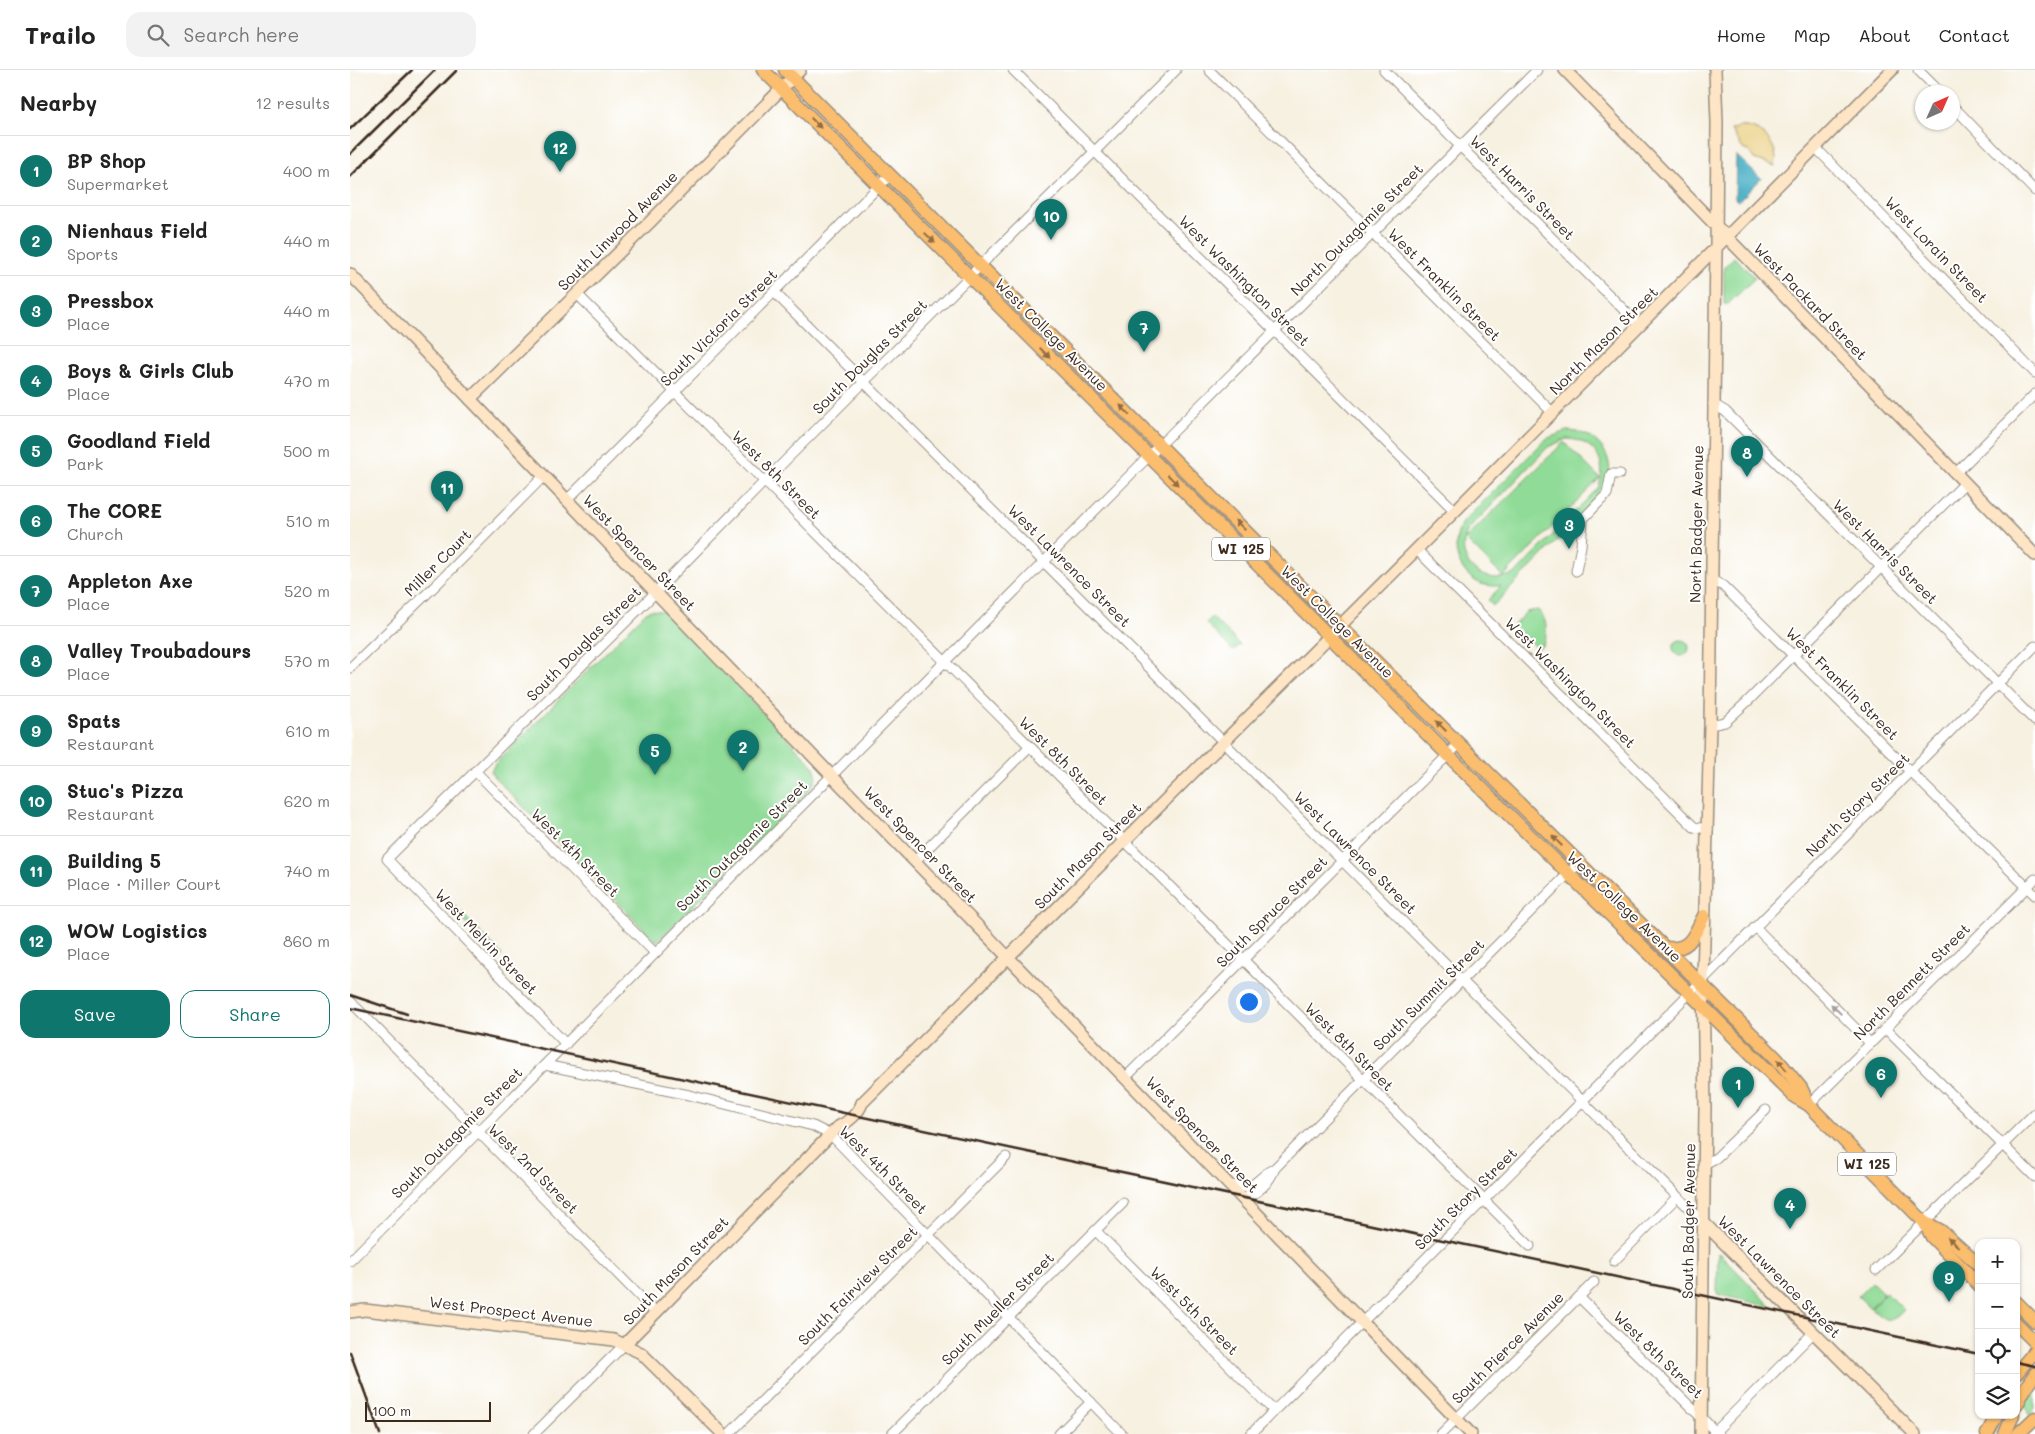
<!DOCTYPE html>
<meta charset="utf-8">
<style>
:root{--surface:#fff;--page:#f2f2f2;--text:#222;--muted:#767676;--line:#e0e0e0;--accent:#0f766e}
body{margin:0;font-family:Mali,sans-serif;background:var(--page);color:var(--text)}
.controls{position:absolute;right:15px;bottom:15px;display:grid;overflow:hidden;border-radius:10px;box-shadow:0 1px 4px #0004}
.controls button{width:45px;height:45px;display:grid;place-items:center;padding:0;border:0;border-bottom:1px solid var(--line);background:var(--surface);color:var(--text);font:25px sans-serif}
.compass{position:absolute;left:1565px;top:15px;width:45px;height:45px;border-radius:50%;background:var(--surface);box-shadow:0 1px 4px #0004;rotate:45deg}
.scale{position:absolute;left:15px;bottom:12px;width:126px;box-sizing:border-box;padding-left:5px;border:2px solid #3b2a1e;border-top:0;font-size:14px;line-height:18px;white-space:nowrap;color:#3b2a1e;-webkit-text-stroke:4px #fff;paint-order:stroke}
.you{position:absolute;left:898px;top:931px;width:18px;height:18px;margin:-12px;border:4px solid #fff;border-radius:50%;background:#1a73e8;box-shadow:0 0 0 8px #1a73e833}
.badge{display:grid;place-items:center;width:32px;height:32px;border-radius:50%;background:var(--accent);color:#fff;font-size:16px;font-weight:700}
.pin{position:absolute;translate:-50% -41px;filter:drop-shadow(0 1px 2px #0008)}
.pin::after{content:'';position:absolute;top:26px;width:18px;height:15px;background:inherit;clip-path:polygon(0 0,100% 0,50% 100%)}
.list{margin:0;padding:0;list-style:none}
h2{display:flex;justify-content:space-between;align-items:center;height:65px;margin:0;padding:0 20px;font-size:21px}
h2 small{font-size:16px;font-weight:400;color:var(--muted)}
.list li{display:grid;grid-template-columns:32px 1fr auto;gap:15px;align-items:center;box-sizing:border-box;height:70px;padding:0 20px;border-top:1px solid var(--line)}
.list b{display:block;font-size:19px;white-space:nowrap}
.list p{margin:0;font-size:16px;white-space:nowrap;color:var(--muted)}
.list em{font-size:16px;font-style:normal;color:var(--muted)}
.actions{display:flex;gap:10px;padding:15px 20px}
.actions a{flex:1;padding:11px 0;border:1px solid var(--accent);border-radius:15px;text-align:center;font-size:18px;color:var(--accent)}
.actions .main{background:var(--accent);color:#fff}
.icon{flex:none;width:28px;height:28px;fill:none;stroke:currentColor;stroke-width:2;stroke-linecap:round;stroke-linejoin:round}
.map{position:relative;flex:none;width:1685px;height:1364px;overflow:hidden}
header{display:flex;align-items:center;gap:30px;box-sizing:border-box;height:70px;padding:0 25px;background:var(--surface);border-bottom:1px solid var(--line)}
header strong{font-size:24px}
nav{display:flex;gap:28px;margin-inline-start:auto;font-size:18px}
.search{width:350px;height:45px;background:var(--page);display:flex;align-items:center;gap:12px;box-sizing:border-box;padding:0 18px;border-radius:15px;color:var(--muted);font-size:19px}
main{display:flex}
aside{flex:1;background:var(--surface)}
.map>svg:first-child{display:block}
.green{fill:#90db97;stroke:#66825a;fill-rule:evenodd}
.sand{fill:#eeda9e;stroke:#94825e}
.water{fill:#46afc5;stroke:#406c72}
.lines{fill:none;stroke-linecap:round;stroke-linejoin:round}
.street-casing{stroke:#998e80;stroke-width:11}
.secondary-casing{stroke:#998e80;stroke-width:14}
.primary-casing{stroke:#998e80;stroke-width:15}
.street{stroke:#fff;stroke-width:9}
.secondary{stroke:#fde5c5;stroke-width:11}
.primary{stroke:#fbbd6e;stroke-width:12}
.rail{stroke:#3b2a1e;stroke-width:2.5}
.oneway{fill:#916c42}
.oneway2{fill:#a79f9a}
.labels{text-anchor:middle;stroke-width:4;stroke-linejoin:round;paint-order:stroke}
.shield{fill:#fff;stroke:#766a62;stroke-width:1}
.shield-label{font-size:14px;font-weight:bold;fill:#3b2a1e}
.street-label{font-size:15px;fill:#3b2a1e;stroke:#fff}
</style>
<header>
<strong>Trailo</strong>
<div class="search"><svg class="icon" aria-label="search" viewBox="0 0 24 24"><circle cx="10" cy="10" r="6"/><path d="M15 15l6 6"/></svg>Search here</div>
<nav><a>Home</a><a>Map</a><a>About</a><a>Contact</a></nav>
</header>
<main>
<aside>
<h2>Nearby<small>12 results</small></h2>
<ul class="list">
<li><span class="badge">1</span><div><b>BP Shop</b><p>Supermarket</p></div><em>400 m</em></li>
<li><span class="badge">2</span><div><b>Nienhaus Field</b><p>Sports</p></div><em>440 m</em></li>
<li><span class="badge">3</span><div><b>Pressbox</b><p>Place</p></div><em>440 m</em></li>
<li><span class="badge">4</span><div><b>Boys &amp; Girls Club</b><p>Place</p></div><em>470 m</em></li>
<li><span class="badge">5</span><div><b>Goodland Field</b><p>Park</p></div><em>500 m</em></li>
<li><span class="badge">6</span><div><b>The CORE</b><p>Church</p></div><em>510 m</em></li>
<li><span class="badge">7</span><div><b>Appleton Axe</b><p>Place</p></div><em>520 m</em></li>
<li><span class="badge">8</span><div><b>Valley Troubadours</b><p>Place</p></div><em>570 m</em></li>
<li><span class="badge">9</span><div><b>Spats</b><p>Restaurant</p></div><em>610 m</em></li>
<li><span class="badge">10</span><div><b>Stuc's Pizza</b><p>Restaurant</p></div><em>620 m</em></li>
<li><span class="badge">11</span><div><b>Building 5</b><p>Place · Miller Court</p></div><em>740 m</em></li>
<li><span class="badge">12</span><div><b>WOW Logistics</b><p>Place</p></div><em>860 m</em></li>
</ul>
<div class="actions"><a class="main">Save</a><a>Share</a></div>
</aside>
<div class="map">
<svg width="1685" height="1364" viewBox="0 0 1685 1364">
<rect width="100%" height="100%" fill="#fff"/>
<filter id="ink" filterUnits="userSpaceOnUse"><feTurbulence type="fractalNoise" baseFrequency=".02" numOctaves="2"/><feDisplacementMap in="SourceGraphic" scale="10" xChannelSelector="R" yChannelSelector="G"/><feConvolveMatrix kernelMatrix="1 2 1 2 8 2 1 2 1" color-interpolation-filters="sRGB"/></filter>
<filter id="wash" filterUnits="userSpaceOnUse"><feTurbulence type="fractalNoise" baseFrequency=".0096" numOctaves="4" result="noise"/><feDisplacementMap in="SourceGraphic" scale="20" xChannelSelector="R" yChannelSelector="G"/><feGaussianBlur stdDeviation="1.12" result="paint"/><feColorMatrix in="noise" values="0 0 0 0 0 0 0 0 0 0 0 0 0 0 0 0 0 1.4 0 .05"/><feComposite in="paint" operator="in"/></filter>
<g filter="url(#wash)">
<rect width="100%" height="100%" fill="#f7f1e1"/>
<g class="green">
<path d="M1384,187L1405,208L1378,234H1374V197Z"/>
<path d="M1216,361C1245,360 1268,386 1257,416C1255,421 1251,425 1248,429L1143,536L1138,530L1151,516C1145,516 1137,516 1131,514C1106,503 1098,471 1115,450L1196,369ZM1216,369C1244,369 1259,393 1248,418L1167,502C1136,520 1101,493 1118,460L1198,377Z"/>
<path d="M1214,372L1250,408L1153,507L1115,469Z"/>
<path d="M301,540L313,541L319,545L462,694C470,705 465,712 458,721L308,871L303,869L144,707L141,701L145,694L296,542Z"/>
<path d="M1188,540C1198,550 1198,563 1193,575L1187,579L1164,555L1176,542Z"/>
<path d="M862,547L890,575L883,581L856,553Z"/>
<circle cx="1331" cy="578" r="8"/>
<path d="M98,829L152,885L149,888L95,832Z"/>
<path d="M1368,1183L1370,1184L1422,1237L1367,1224Z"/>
<path d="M1522,1212L1534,1224L1520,1238L1508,1226Z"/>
<path d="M1537,1223L1554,1240C1540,1255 1535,1251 1521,1238Z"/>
<path d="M1685,1316V1340L1679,1345L1675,1336Z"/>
</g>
<path class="sand" d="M1390,57C1411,55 1430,76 1425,96L1404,89L1400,82L1393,79L1381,60Z"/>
<path class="water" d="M1386,85L1411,109L1389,131L1385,129Z"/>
</g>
<g filter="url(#ink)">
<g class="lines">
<defs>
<g id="street">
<path d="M663,0L1105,441"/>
<path d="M859,0L1203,343"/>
<path d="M1034,0L1289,255"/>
<path d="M1568,0L1590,22"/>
<path d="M1602,35L1685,121"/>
<path d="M1466,78L1685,303"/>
<path d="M424,222L1353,1152"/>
<path d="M227,224L1180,1176"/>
<path d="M1363,334L1375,341L1685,651"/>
<path d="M1606,403L1685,324"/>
<path d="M217,430L540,105"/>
<path d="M1067,480L1344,757L1358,759"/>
<path d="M1226,501L1231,476L1233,449L1257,424L1261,404H1270"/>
<path d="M1362,510L1373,516L1685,825"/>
<path d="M0,598L88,513L194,406"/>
<path d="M1360,655L1375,652L1397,632L1615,413"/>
<path d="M125,701L305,883"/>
<path d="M565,791L680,676"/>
<path d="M1405,857L1520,973"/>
<path d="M0,931L306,1243"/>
<path d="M1535,958L1685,1107"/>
<path d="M216,974L37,789L298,530L414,412L826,0"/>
<path d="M195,995L339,1025L463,1056L481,1065L772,1364"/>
<path d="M775,1008L1109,674"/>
<path d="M1459,1035L1685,809"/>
<path d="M1354,1094L1366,1088L1416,1040"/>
<path d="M880,1115L899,1118L918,1102L925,1098L1230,792"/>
<path d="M894,1128C908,1124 920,1112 925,1098"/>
<path d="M746,1161L924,1341"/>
<path d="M0,1191L792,393L1187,0"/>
<path d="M1264,1191L1327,1127"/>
<path d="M1526,1200L1685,1043"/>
<path d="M1229,1227L1368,1364"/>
<path d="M184,1364L275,1274"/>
<path d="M379,1364L656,1087"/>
<path d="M542,1364L773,1133"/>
<path d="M709,1364L741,1332"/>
<path d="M901,1364L1685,576"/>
<path d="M1091,1364L1244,1212"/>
<path d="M1363,1364L1463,1263"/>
</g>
<g id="secondary">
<path d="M1215,0L1685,485"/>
<path d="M0,204L481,705L1121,1364"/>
<path d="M120,329L300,152L450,0"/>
<path d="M1353,1152L1565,1364"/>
<path d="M0,1242L15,1240L264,1270L291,1283L373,1364"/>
<path d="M275,1274L488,1057C497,1053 509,1043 512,1033L1105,441L1542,0"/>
<path d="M1351,1364L1355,1038L1353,908L1360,655L1366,178L1367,52L1365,0"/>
</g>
<g id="primary">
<path d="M413,0L1098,685L1445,1027L1459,1035L1574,1152L1582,1167L1629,1215"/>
<path d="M435,0L990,556L1427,989L1451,1018L1459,1035"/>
<path d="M1317,878C1341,881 1344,864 1354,846"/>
<path d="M1574,1152L1591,1161L1629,1195"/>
<path d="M1666,1232L1685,1251"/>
<path d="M1666,1253L1685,1272"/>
<path d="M1666,1304L1685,1281"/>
<path d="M1666,1336L1676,1317L1685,1304"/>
<path d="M1637,1364L1647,1345"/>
<path d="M1655,1364L1663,1345"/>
<path d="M1668,1364L1685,1348"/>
</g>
</defs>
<use href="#street" class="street-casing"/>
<use href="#secondary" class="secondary-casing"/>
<use href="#primary" class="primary-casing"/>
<use href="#street" class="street"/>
<use href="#secondary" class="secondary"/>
<use href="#primary" class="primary"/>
<g class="rail">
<path d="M0,59L62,0"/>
<path d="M0,84L85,0"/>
<path d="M0,107L107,0"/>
<path d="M0,925L57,944"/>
<path d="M0,938L1629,1284"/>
<path d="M0,1282L30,1364"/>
<path d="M1666,1292L1685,1296"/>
</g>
</g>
<defs><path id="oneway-solid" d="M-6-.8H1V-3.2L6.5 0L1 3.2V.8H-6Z" transform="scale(1.25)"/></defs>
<g class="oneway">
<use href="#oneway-solid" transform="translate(466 53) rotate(45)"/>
<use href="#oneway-solid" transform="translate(580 168) rotate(45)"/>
<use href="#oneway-solid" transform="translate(695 283) rotate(45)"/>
<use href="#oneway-solid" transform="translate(775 340) rotate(-135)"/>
<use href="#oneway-solid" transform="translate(823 410) rotate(45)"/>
<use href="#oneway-solid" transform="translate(890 455) rotate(-135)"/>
<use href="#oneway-solid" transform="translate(1091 656) rotate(-135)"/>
<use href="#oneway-solid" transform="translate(1207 771) rotate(-135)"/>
<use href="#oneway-solid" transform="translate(1432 995) rotate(-130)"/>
<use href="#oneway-solid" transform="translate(1603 1172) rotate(-138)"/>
</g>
<use class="oneway2" href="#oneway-solid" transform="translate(1486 939) rotate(-135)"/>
</g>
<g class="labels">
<g class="shield">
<rect x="862" y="467.5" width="58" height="23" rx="4"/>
<rect x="1488" y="1082.5" width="58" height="23" rx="4"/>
</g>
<g class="shield-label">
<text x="891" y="484">WI 125</text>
<text x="1517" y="1099">WI 125</text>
</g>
<g class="street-label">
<text transform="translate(1172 118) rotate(45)" y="5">West Harris Street</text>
<text transform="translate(1007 160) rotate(-45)" y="5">North Outagamie Street</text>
<text transform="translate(268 161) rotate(-45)" y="5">South Linwood Avenue</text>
<text transform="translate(1586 180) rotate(46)" y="5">West Lorain Street</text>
<text transform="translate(894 211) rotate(45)" y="5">West Washington Street</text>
<text transform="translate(1094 215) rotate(45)" y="5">West Franklin Street</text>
<text transform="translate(1460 232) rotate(46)" y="5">West Packard Street</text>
<text transform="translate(369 258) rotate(-45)" y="5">South Victoria Street</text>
<text transform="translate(701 265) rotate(45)" y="5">West College Avenue</text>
<text transform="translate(1254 271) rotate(-45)" y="5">North Mason Street</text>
<text transform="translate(520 287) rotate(-45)" y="5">South Douglas Street</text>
<text transform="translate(426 405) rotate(45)" y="5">West 8th Street</text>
<text transform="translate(1347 454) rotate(-89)" y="5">North Badger Avenue</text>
<text transform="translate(1535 482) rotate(45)" y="5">West Harris Street</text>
<text transform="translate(289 483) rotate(46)" y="5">West Spencer Street</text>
<text transform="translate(88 493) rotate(-45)" y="5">Miller Court</text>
<text transform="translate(719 496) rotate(45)" y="5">West Lawrence Street</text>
<text transform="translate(987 552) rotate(45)" y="5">West College Avenue</text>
<text transform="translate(234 574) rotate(-45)" y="5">South Douglas Street</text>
<text transform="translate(1220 613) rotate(45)" y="5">West Washington Street</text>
<text transform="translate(1492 614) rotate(45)" y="5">West Franklin Street</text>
<text transform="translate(713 691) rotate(45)" y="5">West 8th Street</text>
<text transform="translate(1508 735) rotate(-45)" y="5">North Story Street</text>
<text transform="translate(570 775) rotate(46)" y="5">West Spencer Street</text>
<text transform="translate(392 776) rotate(-45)" y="5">South Outagamie Street</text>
<text transform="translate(225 783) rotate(45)" y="5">West 4th Street</text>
<text transform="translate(1005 783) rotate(45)" y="5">West Lawrence Street</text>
<text transform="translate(738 786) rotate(-45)" y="5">South Mason Street</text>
<text transform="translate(1274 837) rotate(44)" y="5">West College Avenue</text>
<text transform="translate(922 842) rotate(-45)" y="5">South Spruce Street</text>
<text transform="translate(136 872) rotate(46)" y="5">West Melvin Street</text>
<text transform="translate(1562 912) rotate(-45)" y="5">North Bennett Street</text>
<text transform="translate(1079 925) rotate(-45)" y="5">South Summit Street</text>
<text transform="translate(999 977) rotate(45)" y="5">West 8th Street</text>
<text transform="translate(107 1063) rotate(-45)" y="5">South Outagamie Street</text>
<text transform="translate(852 1065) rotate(46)" y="5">West Spencer Street</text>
<text transform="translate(183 1099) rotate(45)" y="5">West 2nd Street</text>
<text transform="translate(533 1100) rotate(45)" y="5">West 4th Street</text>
<text transform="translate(1116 1129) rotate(-45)" y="5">South Story Street</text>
<text transform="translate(1339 1151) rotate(-89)" y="5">South Badger Avenue</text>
<text transform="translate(326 1201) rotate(-46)" y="5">South Mason Street</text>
<text transform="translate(1429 1207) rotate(45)" y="5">West Lawrence Street</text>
<text transform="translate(508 1216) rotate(-45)" y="5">South Fairview Street</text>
<text transform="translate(648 1239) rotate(-45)" y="5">South Mueller Street</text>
<text transform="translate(844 1241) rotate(45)" y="5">West 5th Street</text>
<text transform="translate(161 1242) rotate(7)" y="5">West Prospect Avenue</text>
<text transform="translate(1158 1278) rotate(-45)" y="5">South Pierce Avenue</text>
<text transform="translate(1308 1285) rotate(44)" y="5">West 8th Street</text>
</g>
</g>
</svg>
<div class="controls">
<button>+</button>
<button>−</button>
<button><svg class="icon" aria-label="locate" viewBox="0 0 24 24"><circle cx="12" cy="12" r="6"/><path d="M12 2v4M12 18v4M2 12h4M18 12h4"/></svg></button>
<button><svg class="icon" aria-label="layers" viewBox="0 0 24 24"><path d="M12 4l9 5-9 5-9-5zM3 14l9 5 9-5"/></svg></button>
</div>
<svg class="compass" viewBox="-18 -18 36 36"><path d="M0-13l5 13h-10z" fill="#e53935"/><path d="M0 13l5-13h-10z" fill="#767676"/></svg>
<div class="scale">100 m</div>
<div class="you"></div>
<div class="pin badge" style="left:1388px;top:1038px">1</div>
<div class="pin badge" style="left:393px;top:701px">2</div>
<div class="pin badge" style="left:1219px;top:479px">3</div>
<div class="pin badge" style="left:1440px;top:1159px">4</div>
<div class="pin badge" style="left:305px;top:705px">5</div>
<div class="pin badge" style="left:1531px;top:1028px">6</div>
<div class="pin badge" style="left:794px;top:282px">7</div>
<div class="pin badge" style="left:1397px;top:407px">8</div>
<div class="pin badge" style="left:1599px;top:1232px">9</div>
<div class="pin badge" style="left:701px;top:170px">10</div>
<div class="pin badge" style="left:97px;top:442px">11</div>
<div class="pin badge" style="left:210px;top:102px">12</div>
</div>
</main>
